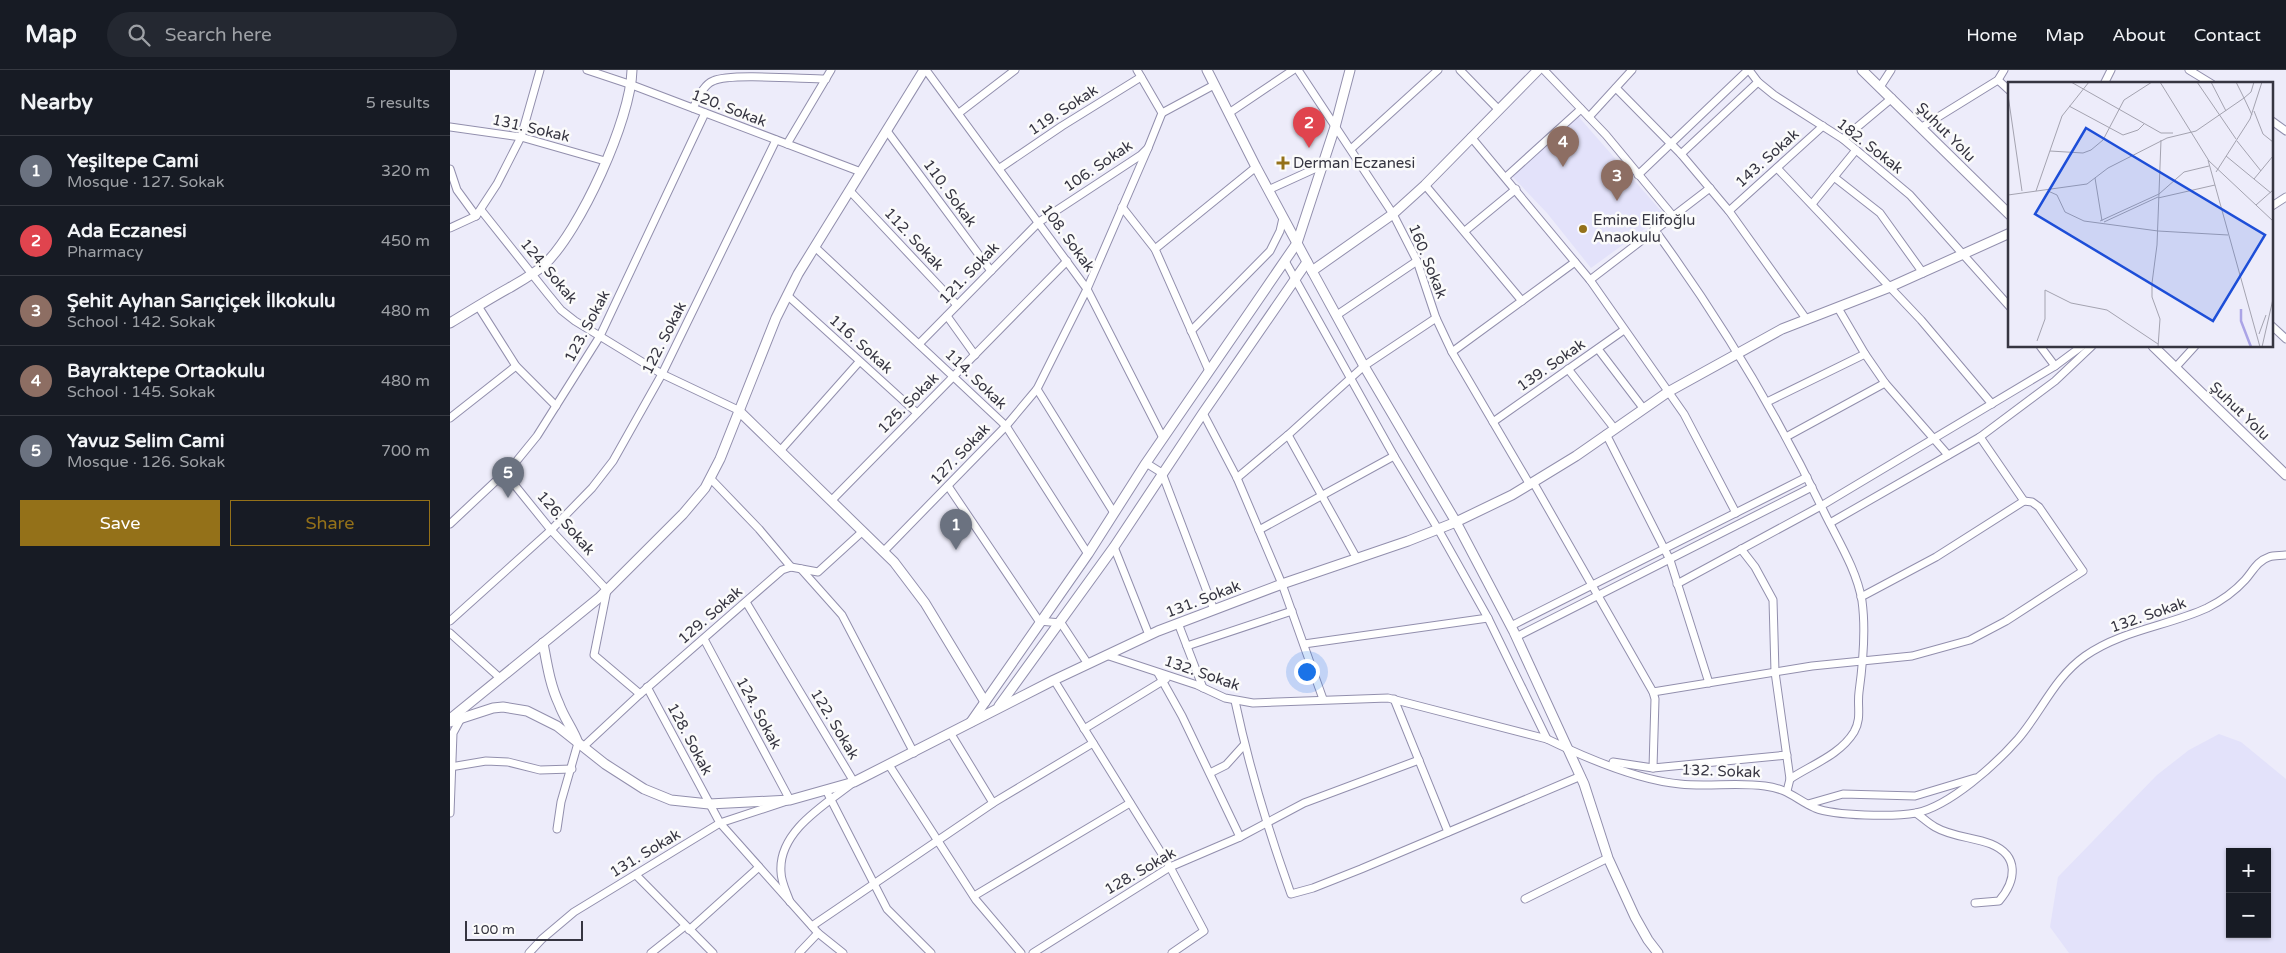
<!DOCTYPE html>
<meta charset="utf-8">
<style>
:root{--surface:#171b24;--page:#242831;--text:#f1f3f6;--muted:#9ea1a6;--line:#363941;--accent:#947119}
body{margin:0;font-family:"Varela Round",sans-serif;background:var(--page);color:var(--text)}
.controls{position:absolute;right:15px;bottom:15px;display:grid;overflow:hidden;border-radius:0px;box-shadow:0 1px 4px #0004}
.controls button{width:45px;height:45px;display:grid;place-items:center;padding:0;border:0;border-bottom:1px solid var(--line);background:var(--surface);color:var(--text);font:25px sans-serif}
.scale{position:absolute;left:15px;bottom:12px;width:118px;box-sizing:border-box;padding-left:5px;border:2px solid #363541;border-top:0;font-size:14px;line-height:18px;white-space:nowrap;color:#363541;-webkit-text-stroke:4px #fbfbfb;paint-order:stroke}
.you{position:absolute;left:856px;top:601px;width:18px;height:18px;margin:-12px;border:4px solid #fff;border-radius:50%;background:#1a73e8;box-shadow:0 0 0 8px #1a73e833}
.badge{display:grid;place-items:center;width:32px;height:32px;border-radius:50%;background:var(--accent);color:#fff;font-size:16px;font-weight:700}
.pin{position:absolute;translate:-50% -41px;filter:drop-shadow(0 1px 2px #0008)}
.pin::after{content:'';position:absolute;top:26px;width:18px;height:15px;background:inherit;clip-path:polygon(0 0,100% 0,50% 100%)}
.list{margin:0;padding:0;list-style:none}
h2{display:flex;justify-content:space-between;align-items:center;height:65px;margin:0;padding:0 20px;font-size:21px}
h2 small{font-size:16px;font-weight:400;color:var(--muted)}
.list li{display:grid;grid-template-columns:32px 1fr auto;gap:15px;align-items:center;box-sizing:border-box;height:70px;padding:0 20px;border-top:1px solid var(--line)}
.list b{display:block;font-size:19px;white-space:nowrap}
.list p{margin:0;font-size:16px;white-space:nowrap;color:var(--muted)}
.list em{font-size:16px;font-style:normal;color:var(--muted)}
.actions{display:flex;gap:10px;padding:15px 20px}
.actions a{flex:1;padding:11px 0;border:1px solid var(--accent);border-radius:0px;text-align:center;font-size:18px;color:var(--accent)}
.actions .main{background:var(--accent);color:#fff}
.icon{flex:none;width:28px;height:28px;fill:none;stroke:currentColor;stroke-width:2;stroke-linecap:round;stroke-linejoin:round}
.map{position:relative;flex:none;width:1836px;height:883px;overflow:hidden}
header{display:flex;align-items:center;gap:30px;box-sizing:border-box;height:70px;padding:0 25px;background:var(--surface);border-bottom:1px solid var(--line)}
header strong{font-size:24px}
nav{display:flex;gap:28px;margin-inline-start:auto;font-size:18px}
.search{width:350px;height:45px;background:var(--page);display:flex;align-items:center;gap:12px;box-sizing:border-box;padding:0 18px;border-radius:28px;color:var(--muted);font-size:19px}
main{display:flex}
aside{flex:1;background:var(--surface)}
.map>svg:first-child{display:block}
.built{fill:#e3e2fa;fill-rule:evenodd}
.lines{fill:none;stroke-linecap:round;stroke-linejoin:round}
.minor-casing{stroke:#928fad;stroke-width:9}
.tertiary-casing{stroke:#928fad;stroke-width:11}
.secondary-casing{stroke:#928fad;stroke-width:11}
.minor{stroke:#fff;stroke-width:7}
.tertiary{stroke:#fff;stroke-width:9}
.secondary{stroke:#fff;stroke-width:9}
.poi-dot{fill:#947119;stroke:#fbfbfb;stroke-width:2}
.labels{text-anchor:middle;stroke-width:5;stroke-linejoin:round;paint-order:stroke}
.street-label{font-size:15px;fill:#363541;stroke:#fbfbfb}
.poi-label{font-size:15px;fill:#363541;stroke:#fbfbfb;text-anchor:start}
.inset-river{fill:none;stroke:#aba4e6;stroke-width:2.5}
.inset-road{fill:none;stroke:#a4a3b0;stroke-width:1}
.view{fill:#1d4ed8;fill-opacity:0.15;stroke:#1d4ed8;stroke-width:2.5}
.inset-edge{fill:none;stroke:#363541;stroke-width:2.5}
</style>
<header>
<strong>Map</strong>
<div class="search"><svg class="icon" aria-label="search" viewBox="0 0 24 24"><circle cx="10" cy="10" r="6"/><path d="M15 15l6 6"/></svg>Search here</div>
<nav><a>Home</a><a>Map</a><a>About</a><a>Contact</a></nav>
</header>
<main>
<aside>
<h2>Nearby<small>5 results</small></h2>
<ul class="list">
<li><span class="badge" style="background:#6b7280">1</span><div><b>Yeşiltepe Cami</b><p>Mosque · 127. Sokak</p></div><em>320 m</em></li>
<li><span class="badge" style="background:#e0444e">2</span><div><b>Ada Eczanesi</b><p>Pharmacy</p></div><em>450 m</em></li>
<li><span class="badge" style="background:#8d6e63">3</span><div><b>Şehit Ayhan Sarıçiçek İlkokulu</b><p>School · 142. Sokak</p></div><em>480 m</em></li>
<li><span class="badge" style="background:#8d6e63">4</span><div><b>Bayraktepe Ortaokulu</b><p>School · 145. Sokak</p></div><em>480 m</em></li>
<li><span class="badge" style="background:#6b7280">5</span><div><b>Yavuz Selim Cami</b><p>Mosque · 126. Sokak</p></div><em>700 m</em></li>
</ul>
<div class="actions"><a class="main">Save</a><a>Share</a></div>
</aside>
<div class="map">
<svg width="1836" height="883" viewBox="0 0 1836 883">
<rect width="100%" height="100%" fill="#edecfa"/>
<g class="built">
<path d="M1127,45L1212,142L1211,147L1141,198L1097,143L1061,105Z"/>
<path d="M1769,664L1791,672L1836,709V883H1619L1600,857L1608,807L1707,705L1739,680ZM1780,782H1817V864H1780Z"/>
</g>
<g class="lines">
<defs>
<g id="minor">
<path d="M137,0L182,15L411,102"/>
<path d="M476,0L637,219L713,368"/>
<path d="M848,0L943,144L967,191L986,248L1002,282L1080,415"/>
<path d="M1010,0L1048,39"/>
<path d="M1094,0L1156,65L1223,146"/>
<path d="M1299,0L1308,12L1324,25L1393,69L1460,125L1560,237"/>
<path d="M1739,0L1762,14"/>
<path d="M1548,10L1560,21"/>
<path d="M1654,14L1661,0"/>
<path d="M1430,17L1441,0"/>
<path d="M1166,18L1231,84L1279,141L1357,250"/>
<path d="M243,38C248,29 253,15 263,11C280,3 353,9 376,9"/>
<path d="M509,43L565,0"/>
<path d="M712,43L764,15"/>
<path d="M779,43L843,0"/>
<path d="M1139,47L1182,0"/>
<path d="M1822,51L1836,61"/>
<path d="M0,57L71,67L155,91"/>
<path d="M1472,57L1548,10L1554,0"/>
<path d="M437,61L541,201"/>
<path d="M1021,67L1140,210L1234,344L1286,443"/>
<path d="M1393,69L1442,28"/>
<path d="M337,74L381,0"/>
<path d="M901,79L988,0"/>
<path d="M1231,84L1308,12"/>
<path d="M550,98L612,56L691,7"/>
<path d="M1327,98L1471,250L1542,334"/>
<path d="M0,99L7,120L26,146"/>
<path d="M1188,105L1298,0"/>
<path d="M1056,107L1131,39"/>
<path d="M1384,107L1430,143L1473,203"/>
<path d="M975,115L1072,231"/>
<path d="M818,120L873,95"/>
<path d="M400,121L507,235"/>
<path d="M1362,134L1406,80"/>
<path d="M1822,136L1836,127"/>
<path d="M672,137L705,179"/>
<path d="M31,140L97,223L111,240L125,251L212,304L288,340"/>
<path d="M1279,141L1373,56"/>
<path d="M0,158L26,146L47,114L71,67L90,0"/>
<path d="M1204,159C1270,249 1327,344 1375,444C1389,472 1407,501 1412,531C1416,560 1413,593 1409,622C1407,637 1412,648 1404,662C1390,685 1361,695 1340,709L1337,721"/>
<path d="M1015,161L1066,119"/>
<path d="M366,178L556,356L638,484"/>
<path d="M835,191L944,386L988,459L1038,548L1097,669"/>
<path d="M1140,210L1260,118"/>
<path d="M337,225L467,343"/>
<path d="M28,236L66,296L106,336"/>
<path d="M1388,238L1415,284L1435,313L1498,385"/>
<path d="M887,245L967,191"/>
<path d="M497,246L525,285"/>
<path d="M1822,256L1836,269"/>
<path d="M741,261L820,181L830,161L833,148"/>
<path d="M469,274L589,152L691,85L698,78L712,43L687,0"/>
<path d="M1590,276L1605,296"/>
<path d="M1148,279L1193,338"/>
<path d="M1002,282L1125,192"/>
<path d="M1725,298L1745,276"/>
<path d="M1118,299L1164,358"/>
<path d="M759,301L705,179L806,97"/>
<path d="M587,319L664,443"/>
<path d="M1317,332L1415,284"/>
<path d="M753,343L787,408L832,514L873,629"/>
<path d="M0,348L66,296"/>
<path d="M1043,352L1174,260"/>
<path d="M1156,364L1220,490L1259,613"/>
<path d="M838,365L906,487"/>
<path d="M1336,367L1435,313"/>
<path d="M330,381L409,292"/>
<path d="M696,393L712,403L764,540"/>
<path d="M55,403L101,460L157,520L144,585L190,624"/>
<path d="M260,408L309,459L341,497"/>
<path d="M787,408L838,365L914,296L986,248"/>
<path d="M1083,412L1203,622L1205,629L1203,698"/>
<path d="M498,416L589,551L611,553L638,594"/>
<path d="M381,431L617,191"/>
<path d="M1380,453L1530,367L1605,311L1642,276"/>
<path d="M0,454L65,393L87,366L150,266L255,43"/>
<path d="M809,460L944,386"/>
<path d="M664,477L699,565"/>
<path d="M1291,479L1305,497L1323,530L1325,602L1340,709"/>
<path d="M434,481L556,356L587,319L637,219L698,78"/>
<path d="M351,499L392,545L464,683"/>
<path d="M1227,514L1371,436L1605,296L1632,276"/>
<path d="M1411,527L1486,487L1574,431L1530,367"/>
<path d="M296,532L404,712C376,734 328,761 331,802C331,812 337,823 340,832"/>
<path d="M0,551L101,460L142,418L163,391L212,304L326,70"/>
<path d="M728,553L753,618"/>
<path d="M1061,556L1357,407"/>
<path d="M0,563L50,608"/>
<path d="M1066,567L1362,417"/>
<path d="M854,574L1038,548"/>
<path d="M737,576L842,541"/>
<path d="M656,585L747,615L775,628L803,633L938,628L1097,669C1136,688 1187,710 1230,714C1258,717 1287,712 1315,716C1339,719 1345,729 1365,738C1385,746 1444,747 1466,743C1500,736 1546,694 1568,669C1592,641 1604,608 1635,586C1672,560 1718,556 1757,538C1771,531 1785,521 1795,510C1803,501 1807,491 1819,487C1824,485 1831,486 1836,485"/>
<path d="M708,603L732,646L790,767"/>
<path d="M604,610L720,797L754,861L722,883"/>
<path d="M197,617L270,753L368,863L393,883"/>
<path d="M1203,622L1362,596L1462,586L1520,570L1556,551L1633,501L1589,437L1582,432L1574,431"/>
<path d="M944,629L998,762"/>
<path d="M785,631C799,697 818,760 841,824L863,818L911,799L1131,706"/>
<path d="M634,659L716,609"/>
<path d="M501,664L543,733"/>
<path d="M133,677L190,624L332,500L341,497L368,502L413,461"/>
<path d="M1163,692L1203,698L1337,685"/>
<path d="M439,695L526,830L571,883"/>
<path d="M0,697L36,691L58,692L90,700L122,699"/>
<path d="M760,703L776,695L794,675"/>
<path d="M376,720L437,839L481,883"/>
<path d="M1358,734L1393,724L1465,726L1525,708"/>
<path d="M0,743L3,663L10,650"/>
<path d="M1466,743C1472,747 1478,753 1485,757C1502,767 1523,767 1541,774C1570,786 1566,811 1549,831L1525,833"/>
<path d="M107,759L111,732L128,673"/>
<path d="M186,805L263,883"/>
<path d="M524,826L680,733"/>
<path d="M1075,829L1158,788"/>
<path d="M362,856L543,733L643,673"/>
<path d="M239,860L309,797"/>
<path d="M79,883L92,869L124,842L270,753L340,730L254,569"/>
<path d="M201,883L235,856"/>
<path d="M349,883L368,863"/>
<path d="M583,883L720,797L790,767L854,733L969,690"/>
</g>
<g id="tertiary">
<path d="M757,0L806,97L862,201L914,296L1006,452L1064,562L1134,714L1158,788L1185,847L1198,870L1208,883"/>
<path d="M862,201L943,144L975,115L1088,0"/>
<path d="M0,253C20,241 39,229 59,218C71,211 84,204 94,195C130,161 181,49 182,0"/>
<path d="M288,340L444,492L475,533L535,632"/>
<path d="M93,573C97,594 100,615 109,634C114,648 123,659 128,673"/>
<path d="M549,636L664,477L753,343L857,192"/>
<path d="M0,652L43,638L53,637L77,641L107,656L155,694L194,719L221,730L259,734L340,730L404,712L604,610L708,561L832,514L958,471L1006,452L1062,425L1126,386L1218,322L1332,259L1440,217L1560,163"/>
<path d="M521,652L638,484L696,393L847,173L885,57L900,0"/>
</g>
<g id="secondary">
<path d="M1412,0L1560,145"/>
<path d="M1703,276L1836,405"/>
<path d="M0,649L150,527L233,444L255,418L270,389L326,248L348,204L474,0"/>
</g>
</defs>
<use href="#minor" class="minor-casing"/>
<use href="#tertiary" class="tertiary-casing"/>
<use href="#secondary" class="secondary-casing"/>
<use href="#minor" class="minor"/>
<use href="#tertiary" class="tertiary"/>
<use href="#secondary" class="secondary"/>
</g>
<g class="poi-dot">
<path d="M830.5 85.5h5v5h5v5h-5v5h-5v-5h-5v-5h5z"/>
<circle cx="1133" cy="159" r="5"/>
</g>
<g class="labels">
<g class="street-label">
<text transform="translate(279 38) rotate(21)" y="5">120. Sokak</text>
<text transform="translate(613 40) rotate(-33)" y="5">119. Sokak</text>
<text transform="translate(81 58) rotate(13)" y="5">131. Sokak</text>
<text transform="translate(1496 62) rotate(45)" y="5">Şuhut Yolu</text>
<text transform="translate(1420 76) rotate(38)" y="5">182. Sokak</text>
<text transform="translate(1317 88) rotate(-42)" y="5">143. Sokak</text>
<text transform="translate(648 96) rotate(-34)" y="5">106. Sokak</text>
<text transform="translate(500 123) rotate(54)" y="5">110. Sokak</text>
<text transform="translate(618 168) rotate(54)" y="5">108. Sokak</text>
<text transform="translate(464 169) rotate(47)" y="5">112. Sokak</text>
<text transform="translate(978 191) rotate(68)" y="5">160. Sokak</text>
<text transform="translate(99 201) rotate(50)" y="5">124. Sokak</text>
<text transform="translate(519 203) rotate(-46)" y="5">121. Sokak</text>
<text transform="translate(137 256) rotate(-62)" y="5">123. Sokak</text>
<text transform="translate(214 268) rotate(-63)" y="5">122. Sokak</text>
<text transform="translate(411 274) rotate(42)" y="5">116. Sokak</text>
<text transform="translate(1101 295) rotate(-35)" y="5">139. Sokak</text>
<text transform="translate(526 309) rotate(44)" y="5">114. Sokak</text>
<text transform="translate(458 333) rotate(-45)" y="5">125. Sokak</text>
<text transform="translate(1790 341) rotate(44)" y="5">Şuhut Yolu</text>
<text transform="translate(510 384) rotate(-46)" y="5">127. Sokak</text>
<text transform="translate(116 453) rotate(49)" y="5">126. Sokak</text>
<text transform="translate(753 529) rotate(-21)" y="5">131. Sokak</text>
<text transform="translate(260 545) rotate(-41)" y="5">129. Sokak</text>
<text transform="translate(1698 545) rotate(-19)" y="5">132. Sokak</text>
<text transform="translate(752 603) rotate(19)" y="5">132. Sokak</text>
<text transform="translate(309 643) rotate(62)" y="5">124. Sokak</text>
<text transform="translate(385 654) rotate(59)" y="5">122. Sokak</text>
<text transform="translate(240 669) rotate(62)" y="5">128. Sokak</text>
<text transform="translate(1271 701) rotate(2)" y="5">132. Sokak</text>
<text transform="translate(195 783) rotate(-31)" y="5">131. Sokak</text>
<text transform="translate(690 801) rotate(-30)" y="5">128. Sokak</text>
</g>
<g class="poi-label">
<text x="843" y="98">Derman Eczanesi</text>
<text x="1143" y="155">Emine Elifoğlu<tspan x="1143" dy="17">Anaokulu</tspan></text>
</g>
</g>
<g transform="translate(1558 12)">
<rect width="265" height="265" fill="#edecfa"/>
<path class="inset-river" d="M233,227V239L243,265"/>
<path class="inset-road" d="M63,0L153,51H165M152,0L201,79L265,139M189,0L228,57M203,0L218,29M228,0L236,16L243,10L246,0M0,13L14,109M61,24L115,53L130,48L136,42M246,29L255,52L265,60M229,59L253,89M42,69L75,71L83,68L95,58L116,18L144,0M218,74L263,111M200,78L252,265M208,90L242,37L254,0M87,96L94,139M246,97L265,74M28,109L54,34L81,0M40,109L49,113L57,130L76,139L150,149L220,153M0,113L79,102L100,86L159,56L188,49L236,16L244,33M150,116L207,103M248,123L265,108M92,139L151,112L176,90L201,84M96,140L150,115M251,252L258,233M29,259L37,237V208L63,221L99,228L150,262M150,265L152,237L144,215V201L149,163L153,58M254,265L265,217"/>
<path class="view" d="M78,46L257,153L205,239L27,132Z"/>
<rect width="265" height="265" class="inset-edge"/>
</g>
</svg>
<div class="controls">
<button>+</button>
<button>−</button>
</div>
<div class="scale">100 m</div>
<div class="you"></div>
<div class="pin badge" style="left:506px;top:480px;background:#6b7280">1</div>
<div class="pin badge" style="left:859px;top:78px;background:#e0444e">2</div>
<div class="pin badge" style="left:1167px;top:131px;background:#8d6e63">3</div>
<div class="pin badge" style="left:1113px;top:97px;background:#8d6e63">4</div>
<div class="pin badge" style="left:58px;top:428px;background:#6b7280">5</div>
</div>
</main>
